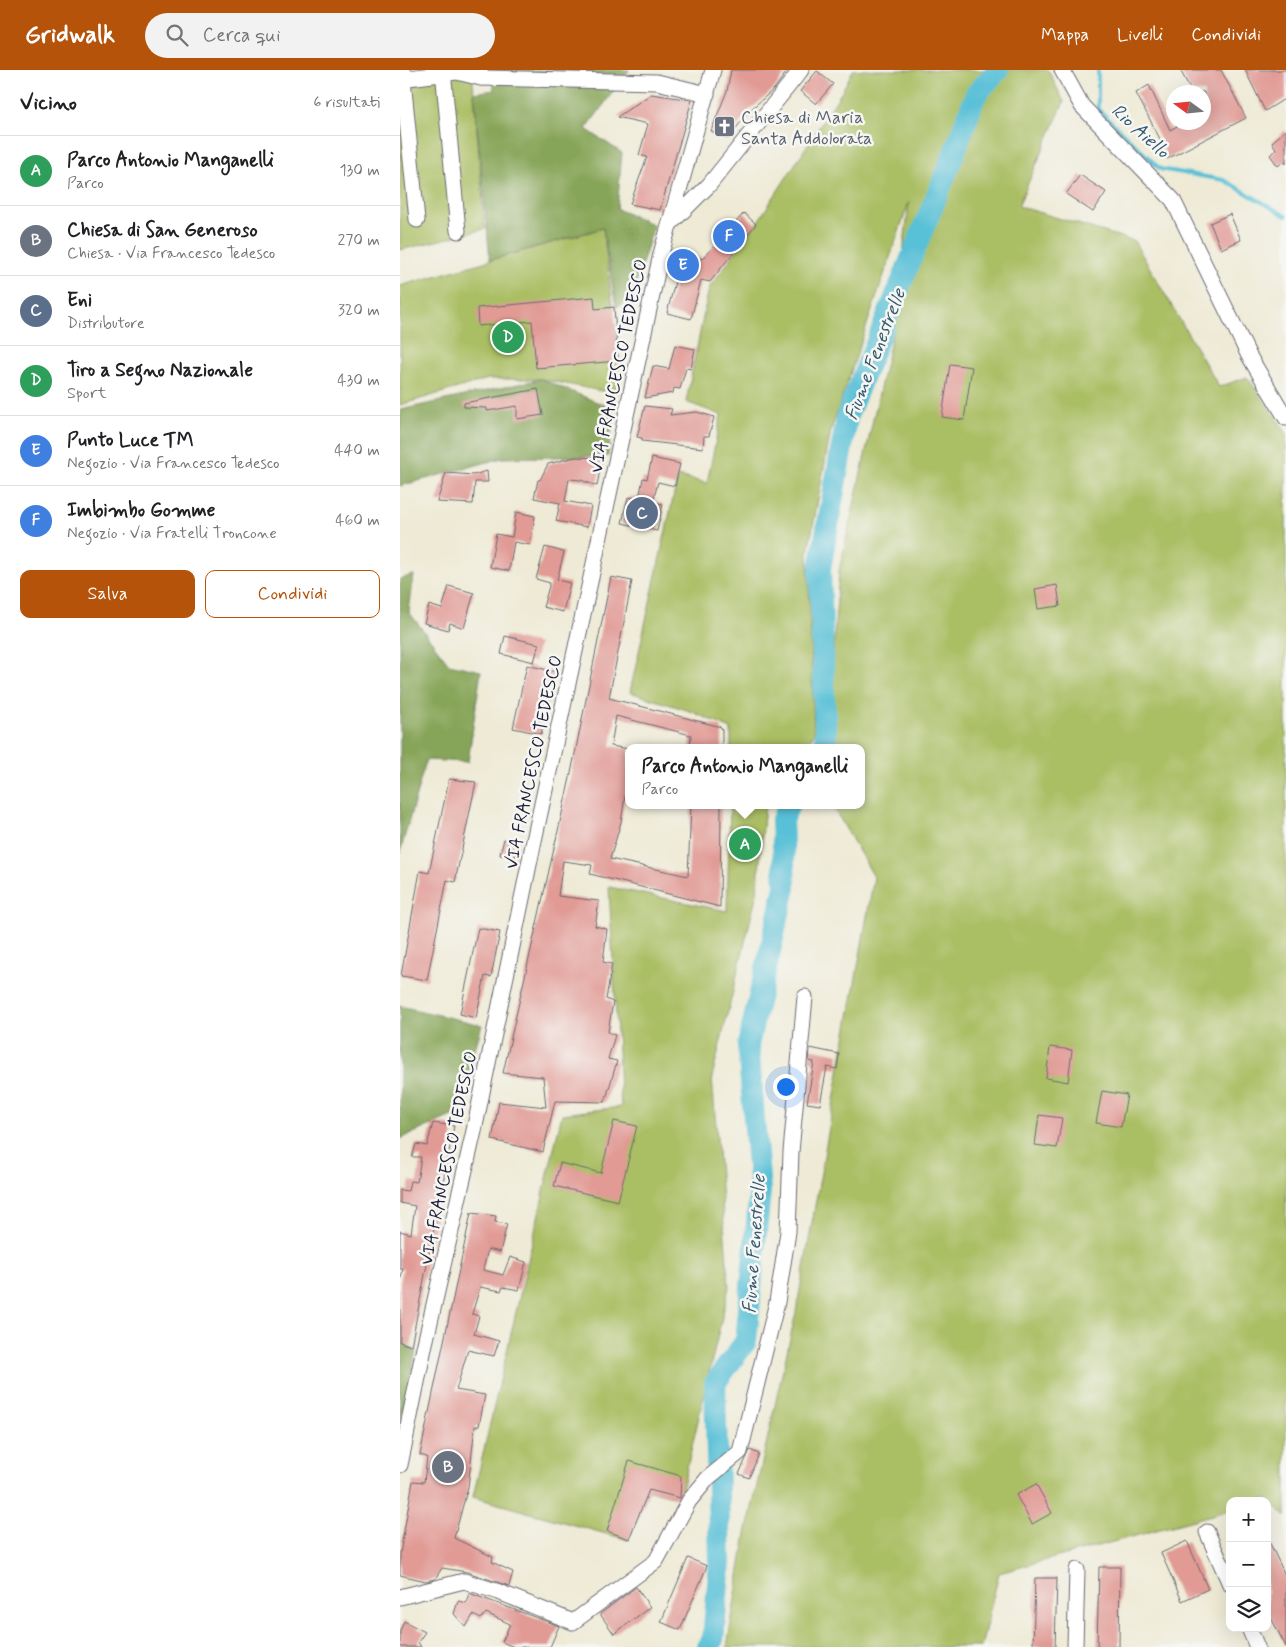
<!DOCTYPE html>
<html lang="it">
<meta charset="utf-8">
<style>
:root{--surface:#fff;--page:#f2f2f2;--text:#202124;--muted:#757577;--line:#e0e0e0;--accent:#b45309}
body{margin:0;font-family:Mynerve,sans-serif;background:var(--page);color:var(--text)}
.controls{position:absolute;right:15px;bottom:15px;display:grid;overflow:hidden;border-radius:10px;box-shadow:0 5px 20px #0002}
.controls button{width:45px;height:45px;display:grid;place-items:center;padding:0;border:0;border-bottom:1px solid var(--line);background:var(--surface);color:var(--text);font:25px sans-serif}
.compass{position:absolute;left:766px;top:15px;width:45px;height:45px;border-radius:50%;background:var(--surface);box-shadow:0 5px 20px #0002;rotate:285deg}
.you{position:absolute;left:385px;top:1016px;width:18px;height:18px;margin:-12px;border:4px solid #fff;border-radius:50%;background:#1a73e8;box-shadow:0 0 0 8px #1a73e833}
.badge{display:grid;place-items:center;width:32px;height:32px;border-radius:50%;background:var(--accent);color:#fff;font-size:16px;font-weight:700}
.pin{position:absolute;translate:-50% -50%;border:2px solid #fff;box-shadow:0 1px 5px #0006}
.popup{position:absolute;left:225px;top:674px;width:240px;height:65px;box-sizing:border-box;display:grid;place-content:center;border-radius:10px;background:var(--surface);filter:drop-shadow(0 1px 4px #0005);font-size:16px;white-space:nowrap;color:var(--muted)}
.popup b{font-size:19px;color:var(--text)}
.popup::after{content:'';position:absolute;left:50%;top:100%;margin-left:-10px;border:10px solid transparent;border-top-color:var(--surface)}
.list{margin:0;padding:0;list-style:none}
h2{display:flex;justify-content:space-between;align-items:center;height:65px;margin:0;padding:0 20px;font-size:21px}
h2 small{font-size:16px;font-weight:400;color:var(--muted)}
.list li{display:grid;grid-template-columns:32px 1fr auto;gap:15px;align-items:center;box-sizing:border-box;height:70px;padding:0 20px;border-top:1px solid var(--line)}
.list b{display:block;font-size:19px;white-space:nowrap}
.list p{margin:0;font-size:16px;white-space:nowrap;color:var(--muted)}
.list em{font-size:16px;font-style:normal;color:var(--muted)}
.actions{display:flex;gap:10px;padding:15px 20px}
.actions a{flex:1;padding:11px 0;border:1px solid var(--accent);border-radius:10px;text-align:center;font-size:18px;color:var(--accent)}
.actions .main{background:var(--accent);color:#fff}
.icon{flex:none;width:28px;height:28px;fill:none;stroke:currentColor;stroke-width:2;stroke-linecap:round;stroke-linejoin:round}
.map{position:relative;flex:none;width:886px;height:1577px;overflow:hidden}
header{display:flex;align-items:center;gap:30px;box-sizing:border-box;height:70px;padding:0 25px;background:var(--accent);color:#fff}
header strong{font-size:24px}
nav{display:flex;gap:28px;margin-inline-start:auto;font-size:18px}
.search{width:350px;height:45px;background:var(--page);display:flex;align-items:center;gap:12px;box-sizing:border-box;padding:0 18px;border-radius:28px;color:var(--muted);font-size:19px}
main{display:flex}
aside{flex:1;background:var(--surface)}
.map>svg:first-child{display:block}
.green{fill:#aabe63;stroke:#66704f}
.forest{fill:#87a559;stroke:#54644a}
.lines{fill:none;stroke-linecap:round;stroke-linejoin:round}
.stream{stroke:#59c0d7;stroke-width:4}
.river{stroke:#59c0d7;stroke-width:22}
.building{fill:#e19a94}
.minor-casing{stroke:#696871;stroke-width:17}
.minor{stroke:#fff;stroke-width:15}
.labels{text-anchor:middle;stroke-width:5;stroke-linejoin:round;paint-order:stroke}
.worship-label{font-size:18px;fill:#5b616d;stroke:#f6f6f2;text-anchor:start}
.street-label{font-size:18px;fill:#22223b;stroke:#f6f6f2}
.water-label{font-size:19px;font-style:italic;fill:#355972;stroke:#f6f6f2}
</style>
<header>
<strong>Gridwalk</strong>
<div class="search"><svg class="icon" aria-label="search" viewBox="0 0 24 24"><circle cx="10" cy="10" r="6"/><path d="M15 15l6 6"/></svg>Cerca qui</div>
<nav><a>Mappa</a><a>Livelli</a><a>Condividi</a></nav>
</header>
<main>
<aside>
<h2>Vicino<small>6 risultati</small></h2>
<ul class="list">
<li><span class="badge" style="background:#2e9e5b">A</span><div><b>Parco Antonio Manganelli</b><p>Parco</p></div><em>130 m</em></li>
<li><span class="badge" style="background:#6b7280">B</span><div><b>Chiesa di San Generoso</b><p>Chiesa · Via Francesco Tedesco</p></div><em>270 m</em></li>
<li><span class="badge" style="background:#5c6f8a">C</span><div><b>Eni</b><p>Distributore</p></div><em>320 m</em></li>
<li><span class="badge" style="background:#2e9e5b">D</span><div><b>Tiro a Segno Nazionale</b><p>Sport</p></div><em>430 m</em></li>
<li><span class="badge" style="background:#3f7fe0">E</span><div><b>Punto Luce TM</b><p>Negozio · Via Francesco Tedesco</p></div><em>440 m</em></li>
<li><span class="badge" style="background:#3f7fe0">F</span><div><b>Imbimbo Gomme</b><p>Negozio · Via Fratelli Troncone</p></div><em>460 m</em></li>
</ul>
<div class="actions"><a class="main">Salva</a><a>Condividi</a></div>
</aside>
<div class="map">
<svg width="886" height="1577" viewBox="0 0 886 1577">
<rect width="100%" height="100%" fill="#f6f6f2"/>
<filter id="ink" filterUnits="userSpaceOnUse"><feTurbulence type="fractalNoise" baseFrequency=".02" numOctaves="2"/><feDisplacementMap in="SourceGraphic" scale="10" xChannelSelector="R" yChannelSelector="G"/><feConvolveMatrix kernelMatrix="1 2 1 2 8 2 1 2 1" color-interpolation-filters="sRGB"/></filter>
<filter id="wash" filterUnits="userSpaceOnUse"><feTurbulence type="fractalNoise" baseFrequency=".0096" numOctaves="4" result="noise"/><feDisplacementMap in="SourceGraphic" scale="20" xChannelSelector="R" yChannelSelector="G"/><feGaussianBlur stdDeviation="1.12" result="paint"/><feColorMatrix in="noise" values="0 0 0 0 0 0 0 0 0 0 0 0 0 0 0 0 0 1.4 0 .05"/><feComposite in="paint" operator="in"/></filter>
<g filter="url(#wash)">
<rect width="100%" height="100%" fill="#eeead5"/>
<g class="green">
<path d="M0,0H72L85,159L0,180Z"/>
<path d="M453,0H648L664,32L618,136L734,171L819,317L847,307L886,362V1447L868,1429L830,1431V1440L599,1503L581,1577H327L346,1464L396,1242L474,807L432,735H461V678H426L439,501L495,252L509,132L431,360L408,483L414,664L404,678H331V659L290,641L230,622L278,406L307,413L321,345L286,332L309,218L355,156L441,23Z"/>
<path d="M203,158L220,296L217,324L141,309H88L0,335V216Z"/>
<path d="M330,735H365L357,823L312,1007L329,1217L280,1428L249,1420L228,1470L73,1427L162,1044L221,1037L209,817L327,841Z"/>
</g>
<g class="forest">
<path d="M93,0H229L186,59L222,83L217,139L254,155L231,230L216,237L203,158L90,190L74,23L94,20Z"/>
<path d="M141,309L214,339L208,386L102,388L0,416V340Z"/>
<path d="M14,505L9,542L49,594L81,601L68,692L26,690L0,783V509Z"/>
<path d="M0,936L82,955L56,1044L0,1069Z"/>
<path d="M0,1272L16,1281L0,1354Z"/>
</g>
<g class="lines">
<path class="stream" d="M698,0V39L760,99L824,110L886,146"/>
<g class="river">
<path d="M426,678L420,498L448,343L553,86L576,24L598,0"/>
<path d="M308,1577L313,1569L320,1492L315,1313L346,1271L360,1120L348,975L385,817L382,750L389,735"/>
</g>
</g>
<g id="blocks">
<g class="building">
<path d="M331,0H388L374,19L349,41L328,69L311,61L327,21Z"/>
<path d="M780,0H821L846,48L767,89L759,67L736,23L749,15L770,60L784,52H804V22H792Z"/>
<path d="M845,0H886V28L865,41Z"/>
<path d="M417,1L433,14L416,34L400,21Z"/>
<path d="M251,24L292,30L260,140L230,134L247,87L239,85L248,54L217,47Z"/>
<path d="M886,60V94L884,91L878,96L870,85L876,79L872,72Z"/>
<path d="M680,105L706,122L693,142L666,124Z"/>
<path d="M344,143L356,154L310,212L301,210L291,249L267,243L282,184L302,189Z"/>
<path d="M830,144L841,170L821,179L810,153Z"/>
<path d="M194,227L195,239L214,237L218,291L136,298L132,251L78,256L77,238Z"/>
<path d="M275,275L295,279L291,299L286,298L280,319L274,318L273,323L245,328L253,296L269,299Z"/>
<path d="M550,294L572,297L564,350L542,347Z"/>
<path d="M138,319L143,345L117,349V336L87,341V338L64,337V333Z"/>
<path d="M245,336L272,339L270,345L297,342L314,347L309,366H304L303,378L242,371V368L237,367Z"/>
<path d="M175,387L202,388L197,416L181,410L169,409L165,431L191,436L187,457L156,451L160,433L134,428L138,410H140L148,394Z"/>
<path d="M252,388L280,394L275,416L258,412L253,432L263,434L257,461L222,453L228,427L239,429L243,408L247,409Z"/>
<path d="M87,401L88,412H75L73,434L37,432L46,403L73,405Z"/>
<path d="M116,442L135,446L130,475L114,472L109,501L90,497L96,464L112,467Z"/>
<path d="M145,477L164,482L157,510L170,513L163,542L143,537L150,513L136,509Z"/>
<path d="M211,507L232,511L209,628L321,657L322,661V678H290L291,665L216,646L211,676L229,679V720H226L221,752L210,789L288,806L291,735H321L320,837L190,804L192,795L163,791L158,826L199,831L195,856L207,859L203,892L212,894L206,929L213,932L208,962L215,965L208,989L217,991L205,1032L155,1031L143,1082L92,1070L99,1032L146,1037L143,1007L103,1003L170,708Z"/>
<path d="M657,515L660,536L638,539L635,519Z"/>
<path d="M49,516L74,523L64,558L50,553L48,560L24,553L29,535L42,539Z"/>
<path d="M105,566L139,574L134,592L101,584Z"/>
<path d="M127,595L156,602L141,664L113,658Z"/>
<path d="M49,709L76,712L55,812L47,810L27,910L1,906L20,801L29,803Z"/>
<path d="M104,769L119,772L115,788L100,785Z"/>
<path d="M78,858L100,862L91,907L85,906L76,948L60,944Z"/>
<path d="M650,977L672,980L668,1012L646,1008Z"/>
<path d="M410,978L439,984L437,999L427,997L420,1035L407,1033L414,992L409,991Z"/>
<path d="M702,1021L727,1025L721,1057L696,1053Z"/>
<path d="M639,1045L662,1048L657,1078L635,1075Z"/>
<path d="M214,1051L237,1056L218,1131L154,1116L160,1093L201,1103Z"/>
<path d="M33,1053L54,1056L11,1276L0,1272V1213L3,1199H0V1161L11,1164L15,1136L0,1133V1120L8,1121L10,1111L17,1112L21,1087H12L16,1074L27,1076Z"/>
<path d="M71,1143L96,1146L95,1152L107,1154L100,1182L88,1179L83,1200L103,1205L110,1187L126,1192L119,1220L103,1217L101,1221L80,1217L72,1244L79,1246L74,1264L99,1271L94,1286L68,1280L56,1320L85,1325L79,1356H75L68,1417L54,1468L93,1487L92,1492L113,1502L109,1516L67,1502L42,1498L35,1509L26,1511L0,1505V1483L13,1411L24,1412L27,1387L20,1385Z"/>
<path d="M350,1380L359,1384L349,1408L339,1404Z"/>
<path d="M229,1391L281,1406L280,1428L249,1420L229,1469L207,1461Z"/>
<path d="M636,1414L652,1443L632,1454L616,1425Z"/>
<path d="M867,1467L886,1507V1577L867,1540Z"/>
<path d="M787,1471L808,1519L782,1531L761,1483Z"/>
<path d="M288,1488L307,1496L280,1560L261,1552Z"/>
<path d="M699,1497H720L719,1577H697Z"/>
<path d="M635,1508H657L655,1577H633Z"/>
<path d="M236,1517L250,1537L214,1564L200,1544Z"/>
<path d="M69,1523L159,1556L150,1577H114L102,1572L110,1554L86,1543L81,1549L73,1545L66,1557L54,1544L58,1531L66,1533Z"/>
<path d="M4,1551L25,1562L18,1572L21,1577H0V1561Z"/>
</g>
</g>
</g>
<g filter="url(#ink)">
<use href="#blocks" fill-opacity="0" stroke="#696871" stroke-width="1"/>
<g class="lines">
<defs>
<g id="minor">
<path d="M2,0L17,150"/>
<path d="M43,0L58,161"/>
<path d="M80,0L81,8L257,12L307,24"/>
<path d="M662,0L682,36L773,130L849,286L886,348"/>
<path d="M0,9L57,2L81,8"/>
<path d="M272,152L309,115L401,0"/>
<path d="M0,1395L24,1278L74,1061L132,780L261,184L313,0"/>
<path d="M807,1462L830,1514"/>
<path d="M0,1527L64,1511L99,1522L173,1552L256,1491L289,1431L308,1408L340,1382L377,1232L388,1162L391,1082L405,927"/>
<path d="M849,1558L857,1577"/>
<path d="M675,1577L677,1500"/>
</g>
</defs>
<use href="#minor" class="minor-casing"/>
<use href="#minor" class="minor"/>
</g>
</g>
<defs>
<symbol id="church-square" viewBox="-11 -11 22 22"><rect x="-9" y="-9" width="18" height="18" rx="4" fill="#6b7280" stroke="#f6f6f2"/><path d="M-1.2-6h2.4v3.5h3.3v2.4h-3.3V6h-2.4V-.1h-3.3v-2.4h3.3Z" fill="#fff"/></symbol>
</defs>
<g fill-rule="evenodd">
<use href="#church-square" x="312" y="44" width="25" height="25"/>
</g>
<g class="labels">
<g class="worship-label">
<text x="341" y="53">Chiesa di Maria<tspan x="341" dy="21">Santa Addolorata</tspan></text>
</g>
<g class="street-label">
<text transform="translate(218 296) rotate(-78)" y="6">VIA FRANCESCO TEDESCO</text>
<text transform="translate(133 692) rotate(-78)" y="6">VIA FRANCESCO TEDESCO</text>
<text transform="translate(48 1088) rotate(-78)" y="6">VIA FRANCESCO TEDESCO</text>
</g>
<g class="water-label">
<text transform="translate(741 60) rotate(42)" y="7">Rio Aiello</text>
<text transform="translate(474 284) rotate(-69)" y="7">Fiume Fenestrelle</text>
<text transform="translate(353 1174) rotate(-86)" y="7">Fiume Fenestrelle</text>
</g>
</g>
</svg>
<div class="controls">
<button>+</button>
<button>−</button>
<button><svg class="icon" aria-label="layers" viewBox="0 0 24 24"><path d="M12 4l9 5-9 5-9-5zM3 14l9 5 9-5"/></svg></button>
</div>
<svg class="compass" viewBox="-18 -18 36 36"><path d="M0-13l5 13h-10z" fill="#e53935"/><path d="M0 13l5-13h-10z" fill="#757577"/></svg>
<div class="you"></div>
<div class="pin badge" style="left:345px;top:774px;background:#2e9e5b">A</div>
<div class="popup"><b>Parco Antonio Manganelli</b>Parco</div>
<div class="pin badge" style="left:48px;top:1397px;background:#6b7280">B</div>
<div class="pin badge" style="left:242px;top:443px;background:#5c6f8a">C</div>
<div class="pin badge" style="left:108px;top:267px;background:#2e9e5b">D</div>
<div class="pin badge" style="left:283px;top:195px;background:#3f7fe0">E</div>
<div class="pin badge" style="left:329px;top:166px;background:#3f7fe0">F</div>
</div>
</main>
